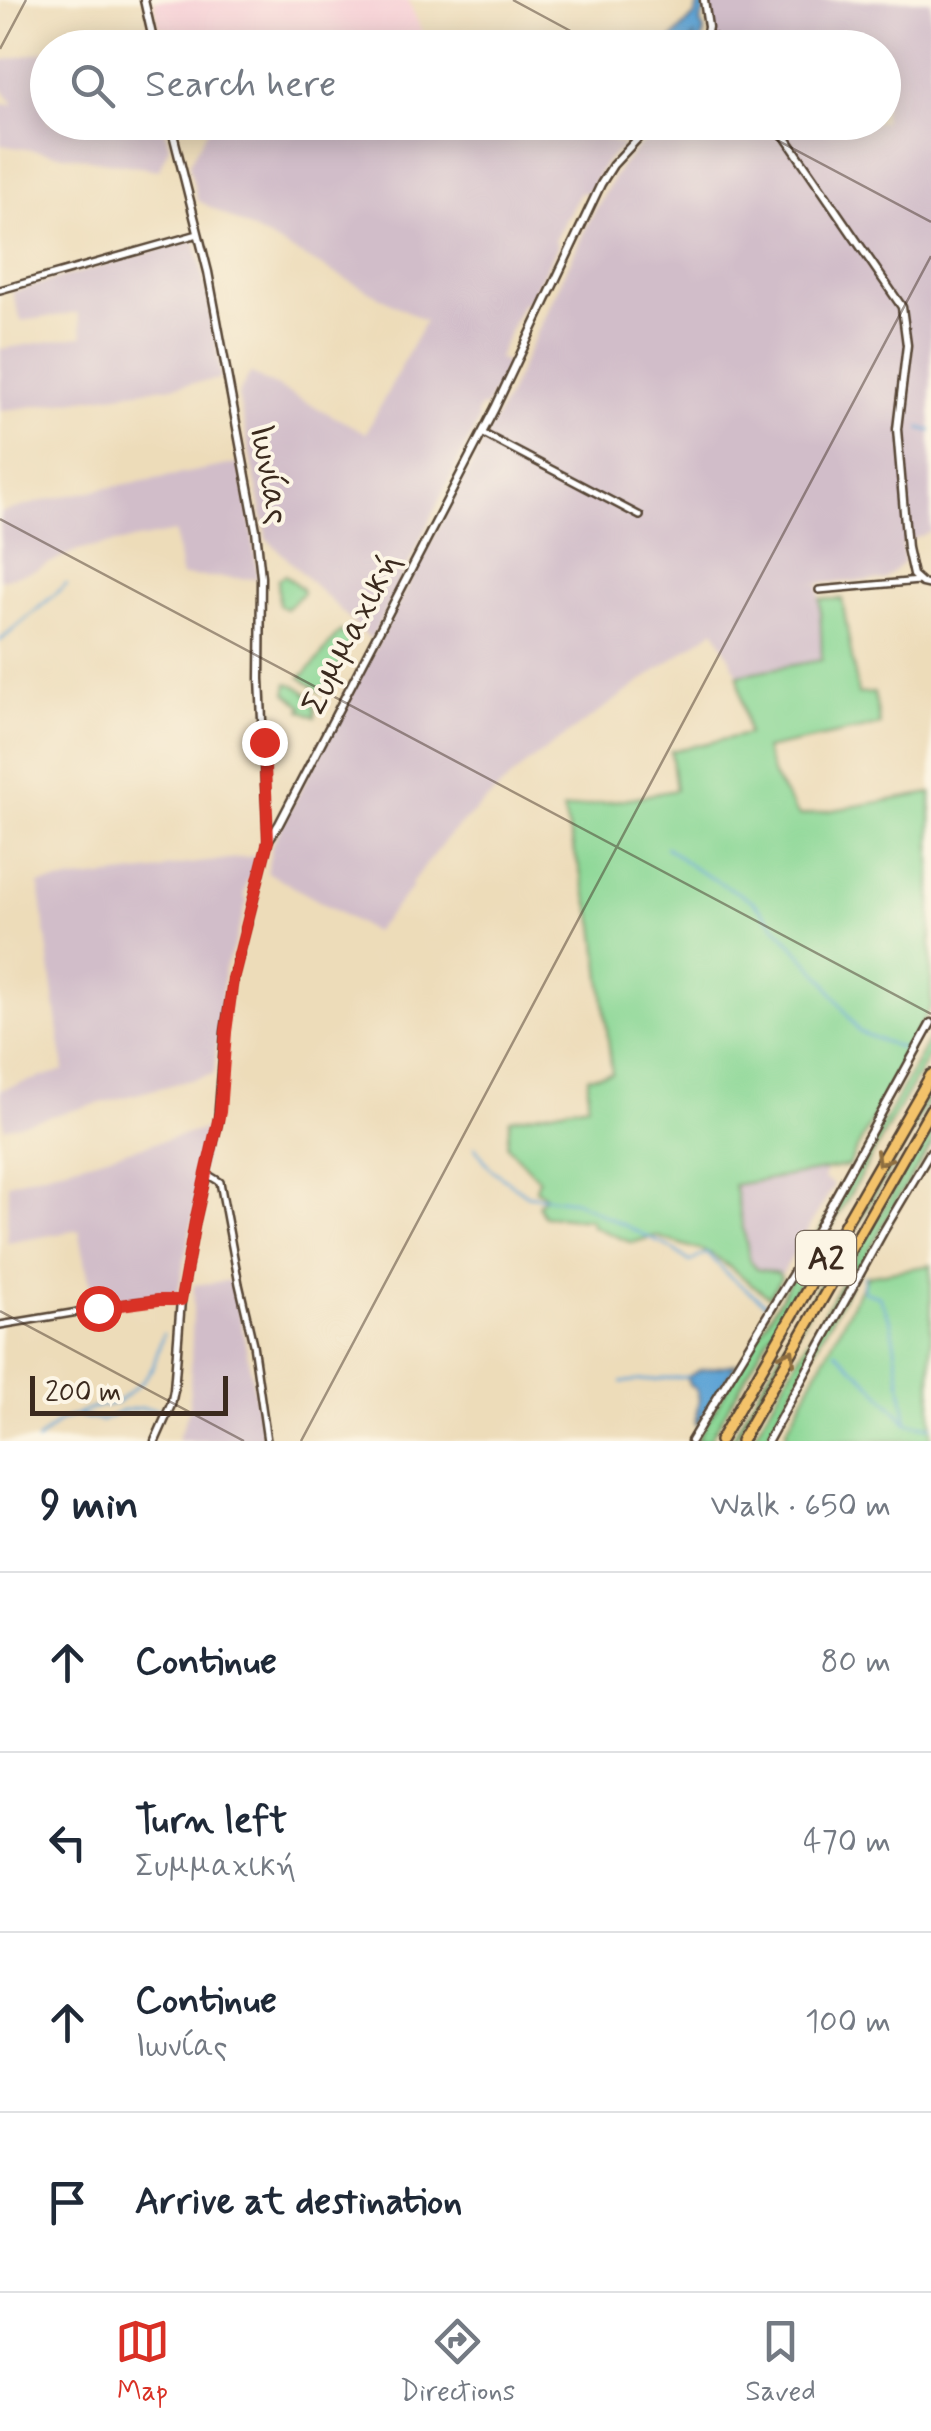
<!DOCTYPE html>
<meta charset="utf-8">
<style>
:root{--surface:#fff;--page:#f6f6f7;--text:#1f2937;--muted:#747a83;--line:#e0e1e3;--accent:#d93025}
body{margin:0;font-family:Mynerve,sans-serif;background:var(--page);color:var(--text)}
.scale{position:absolute;left:30px;bottom:25px;width:198px;box-sizing:border-box;padding-left:10px;border:5px solid #3b2a1e;border-top:0;font-size:28px;line-height:35px;white-space:nowrap;color:#3b2a1e;-webkit-text-stroke:8px #fcf5e5;paint-order:stroke}
.stop{position:absolute;width:30px;height:30px;margin:-22px;border:8px solid #d93025;border-radius:50%;background:#fff}
.stop.end{background:#d93025;border-color:#fff;box-shadow:0 2px 10px #0008}
.list{margin:0;padding:0;list-style:none}
h2{display:flex;justify-content:space-between;align-items:center;height:130px;margin:0;padding:0 40px;font-size:42px}
h2 small{font-size:32px;font-weight:400;color:var(--muted)}
.list li{display:grid;grid-template-columns:65px 1fr auto;gap:30px;align-items:center;box-sizing:border-box;height:180px;padding:0 40px;border-top:2px solid var(--line)}
.list b{display:block;font-size:38px;white-space:nowrap}
.list p{margin:0;font-size:32px;white-space:nowrap;color:var(--muted)}
.list em{font-size:32px;font-style:normal;color:var(--muted)}
.icon{flex:none;width:55px;height:55px;fill:none;stroke:currentColor;stroke-width:2;stroke-linecap:round;stroke-linejoin:round}
.map{position:relative;flex:none;width:931px;height:1441px;overflow:hidden}
.search{position:absolute;background:var(--surface);box-shadow:0 5px 25px #0003;left:30px;right:30px;top:30px;height:110px;display:flex;align-items:center;gap:25px;box-sizing:border-box;padding:0 35px;border-radius:55px;color:var(--muted);font-size:38px}
.sheet{height:850px;background:var(--surface)}
nav{display:flex;justify-content:space-around;align-items:center;box-sizing:border-box;height:140px;border-top:2px solid var(--line);background:var(--surface);font-size:28px;color:var(--muted)}
nav a{display:grid;justify-items:center;gap:5px}
nav .on{color:var(--accent)}
.map>svg:first-child{display:block}
.built{fill:#f6cfd6}
.industrial{fill:#d1bdc9}
.green{fill:#8ad795;stroke:#62805a;stroke-width:2.5}
.water{fill:#61a5d6;stroke:#4e687a;stroke-width:2.5}
.lines{fill:none;stroke-linecap:round;stroke-linejoin:round}
.stream{stroke:#61a5d6;stroke-width:2.5}
.minor-casing{stroke:#564535;stroke-width:10}
.tertiary-casing{stroke:#564535;stroke-width:11}
.motorway-casing{stroke:#564535;stroke-width:14}
.minor{stroke:#fff;stroke-width:5}
.tertiary{stroke:#fff;stroke-width:6}
.motorway{stroke:#f3c26a;stroke-width:9}
.oneway{stroke:#8e6e40}
.route{stroke:#d93025;stroke-width:12}
.ticks{fill:none;stroke:#3b2a1e;stroke-width:2.5;stroke-opacity:0.45}
.labels{text-anchor:middle;stroke-width:8;stroke-linejoin:round;paint-order:stroke}
.shield{fill:#fcf5e5;stroke:#75675a;stroke-width:2.5}
.shield-label{font-size:32px;font-weight:bold;fill:#3b2a1e}
.street-label{font-size:35px;fill:#3b2a1e;stroke:#fcf5e5}
</style>
<div class="map">
<svg width="931" height="1441" viewBox="0 0 931 1441">
<rect width="100%" height="100%" fill="#fcf5e5"/>
<filter id="ink" filterUnits="userSpaceOnUse"><feTurbulence type="fractalNoise" baseFrequency=".01" numOctaves="2"/><feDisplacementMap in="SourceGraphic" scale="20" xChannelSelector="R" yChannelSelector="G"/><feConvolveMatrix kernelMatrix="1 2 1 2 8 2 1 2 1" color-interpolation-filters="sRGB"/></filter>
<filter id="wash" filterUnits="userSpaceOnUse"><feTurbulence type="fractalNoise" baseFrequency=".0048" numOctaves="4" result="noise"/><feDisplacementMap in="SourceGraphic" scale="40" xChannelSelector="R" yChannelSelector="G"/><feGaussianBlur stdDeviation="2.25" result="paint"/><feColorMatrix in="noise" values="0 0 0 0 0 0 0 0 0 0 0 0 0 0 0 0 0 1.4 0 .05"/><feComposite in="paint" operator="in"/></filter>
<g filter="url(#wash)">
<rect width="100%" height="100%" fill="#eddcb9"/>
<path class="built" d="M154,0H408L429,47H243L159,27Z"/>
<g class="industrial">
<path d="M708,0H931V532L902,544L904,562L884,580L804,584H819L823,660L738,675L715,629L526,764L450,834L411,884L413,886L374,932L267,872L272,844L506,399L590,219L619,168L662,123L884,122V48L710,47L713,34Z"/>
<path d="M144,32L147,47H67Z"/>
<path d="M47,51L48,122L163,123L169,146L159,170L0,145V103L14,104L0,87V61Z"/>
<path d="M212,122L575,123L623,146L604,164L589,192L580,193L555,239L558,246L528,302L522,303L498,358L508,364L486,407L480,408L477,414L479,420L371,640L266,538L265,527L238,395L250,373L366,433L425,321L197,200L189,164Z"/>
<path d="M195,239L208,296L222,379L0,411V349L83,336L78,313L21,321L12,292Z"/>
<path d="M239,463L251,521L258,579L181,576L175,532L78,550L35,570L0,580V513L54,498Z"/>
<path d="M254,856L257,861L251,878L247,881L244,895L247,901L234,946L224,970L214,1074L4,1128L0,1090L64,1070L39,884L162,870L165,867Z"/>
<path d="M209,1128L210,1131L178,1293L94,1306L79,1230L7,1243L8,1183Z"/>
<path d="M826,1169L824,1179L834,1185L780,1277L778,1273L756,1269L749,1260L734,1185Z"/>
<path d="M233,1280L264,1441H177L189,1410L194,1285Z"/>
</g>
<g class="green">
<path d="M285,575L302,589L303,593L286,609L279,605L278,579Z"/>
<path d="M820,599H842L858,694L874,693L880,725L765,749L773,776L799,816L931,793V1006L848,1166L734,1185L750,1261L756,1269L778,1273L781,1278L769,1297L712,1254L655,1236L632,1243L592,1226L590,1220L544,1216L538,1205L545,1196L536,1189L539,1179L507,1145L510,1119L588,1104V1077L612,1073L595,925L563,810L676,790L671,751L748,734L738,675L822,660Z"/>
<path d="M341,631L351,641L325,691L322,693L300,677C318,665 325,646 341,631Z"/>
<path d="M288,683C302,686 318,701 315,717L301,710L303,706L286,693Z"/>
<path d="M931,1036V1052L709,1441H696L885,1120Z"/>
<path d="M931,1089V1097L734,1441H730Z"/>
<path d="M931,1125V1146L899,1196L764,1441H751Z"/>
<path d="M931,1265V1441H787L786,1431L867,1276Z"/>
</g>
<g class="water">
<path d="M700,0H709L700,22L704,31L700,47H693L694,37L686,47L663,48L695,15Z"/>
<path d="M736,1364L697,1424H695L699,1399L697,1390L689,1384L687,1377L700,1370Z"/>
</g>
<g class="lines">
<g class="stream">
<path d="M708,5L711,0"/>
<path d="M920,428L931,431"/>
<path d="M0,641L67,584"/>
<path d="M666,847L695,869L753,901L824,980L859,1032L904,1049"/>
<path d="M475,1147L491,1169L527,1195L575,1201L673,1249L690,1262L707,1253L729,1276L766,1304"/>
<path d="M864,1276L863,1291L879,1296L891,1322L907,1423"/>
<path d="M835,1351L873,1386L907,1423L931,1427"/>
<path d="M622,1382L687,1377"/>
<path d="M79,1416L101,1421L123,1411L141,1408L164,1410"/>
<path d="M37,1441L59,1421L100,1406L117,1403L142,1382L153,1367L163,1334"/>
</g>
</g>
</g>
<g filter="url(#ink)">
<g class="lines">
<defs>
<g id="minor">
<path d="M0,290L198,234"/>
<path d="M482,433L640,516"/>
<path d="M819,590L919,581"/>
<path d="M207,1174L220,1182L239,1284L253,1344L267,1441"/>
<path d="M0,1325L138,1302L158,1300H181"/>
</g>
<g id="tertiary">
<path d="M144,0L155,48"/>
<path d="M704,0L708,27L704,48"/>
<path d="M708,35L715,38L724,48"/>
<path d="M170,122L208,272L256,530L261,577L260,679L268,841"/>
<path d="M775,122L902,307L907,345L897,429L907,548L913,575L922,583L931,585"/>
<path d="M155,1441L171,1405L174,1390L181,1300L195,1222L218,1122L225,1032L233,979L268,841L279,824L495,408L601,184L613,165L653,122"/>
<path d="M691,1441L795,1270L931,1023"/>
<path d="M768,1441L883,1232L931,1151"/>
</g>
<g id="motorway">
<path d="M720,1441L931,1075"/>
<path d="M741,1441L931,1109"/>
</g>
</defs>
<use href="#minor" class="minor-casing"/>
<use href="#tertiary" class="tertiary-casing"/>
<use href="#motorway" class="motorway-casing"/>
<use href="#minor" class="minor"/>
<use href="#tertiary" class="tertiary"/>
<use href="#motorway" class="motorway"/>
</g>
<defs><path id="oneway-chevron" d="M-2-3.5L2.5 0L-2 3.5" fill="none" stroke-width="1.6" stroke-linecap="round" stroke-linejoin="round" transform="scale(2.5)"/></defs>
<g class="oneway">
<use href="#oneway-chevron" transform="translate(882 1159) rotate(120)"/>
<use href="#oneway-chevron" transform="translate(789 1356) rotate(-60)"/>
</g>
</g>
<g class="lines" filter="url(#ink)">
<path class="route" d="M98,1308L158,1300H181L195,1222L220,1112L226,1032L233,979L268,841L264,742"/>
</g>
<path class="ticks" d="M513,0L602,48M0,49L26,0M743,122L931,222M0,519L931,1014M0,1311L244,1441M301,1441L931,256"/>
<g class="labels">
<rect class="shield" x="796" y="1231" width="60" height="54" rx="8"/>
<g class="shield-label">
<text x="826" y="1269">Α2</text>
</g>
<g class="street-label">
<text transform="translate(271 474) rotate(80)" y="12">Ιωνίας</text>
<text transform="translate(350 633) rotate(-63)" y="12">Συμμαχική</text>
</g>
</g>
</svg>
<div class="scale">200 m</div>
<div class="stop" style="left:98px;top:1308px"></div>
<div class="stop end" style="left:264px;top:742px"></div>
<div class="search"><svg class="icon" aria-label="search" viewBox="0 0 24 24"><circle cx="10" cy="10" r="6"/><path d="M15 15l6 6"/></svg>Search here</div>
</div>
<section class="sheet">
<h2>9 min<small>Walk · 650 m</small></h2>
<ul class="list">
<li><svg class="icon" aria-label="ahead" viewBox="0 0 24 24"><path d="M12 20V5M6 11l6-6 6 6"/></svg><div><b>Continue</b></div><em>80 m</em></li>
<li><svg class="icon" aria-label="left" viewBox="0 0 24 24"><path d="M17 20v-9H6M10 6l-5 5 5 5"/></svg><div><b>Turn left</b><p>Συμμαχική</p></div><em>470 m</em></li>
<li><svg class="icon" aria-label="ahead" viewBox="0 0 24 24"><path d="M12 20V5M6 11l6-6 6 6"/></svg><div><b>Continue</b><p>Ιωνίας</p></div><em>100 m</em></li>
<li><svg class="icon" aria-label="arrive" viewBox="0 0 24 24"><path d="M6 21V4h12l-3 4 3 4H6"/></svg><div><b>Arrive at destination</b></div></li>
</ul>
</section>
<nav>
<a class="on"><svg class="icon" aria-label="map" viewBox="0 0 24 24"><path d="M3 6l6-2 6 2 6-2v14l-6 2-6-2-6 2zM9 4v14M15 6v14"/></svg>Map</a>
<a><svg class="icon" aria-label="directions" viewBox="0 0 24 24"><path d="M12 3l9 9-9 9-9-9zM9 14v-3h6M13 9l2 2-2 2"/></svg>Directions</a>
<a><svg class="icon" aria-label="saved" viewBox="0 0 24 24"><path d="M7 4h10v16l-5-4-5 4z"/></svg>Saved</a>
</nav>
